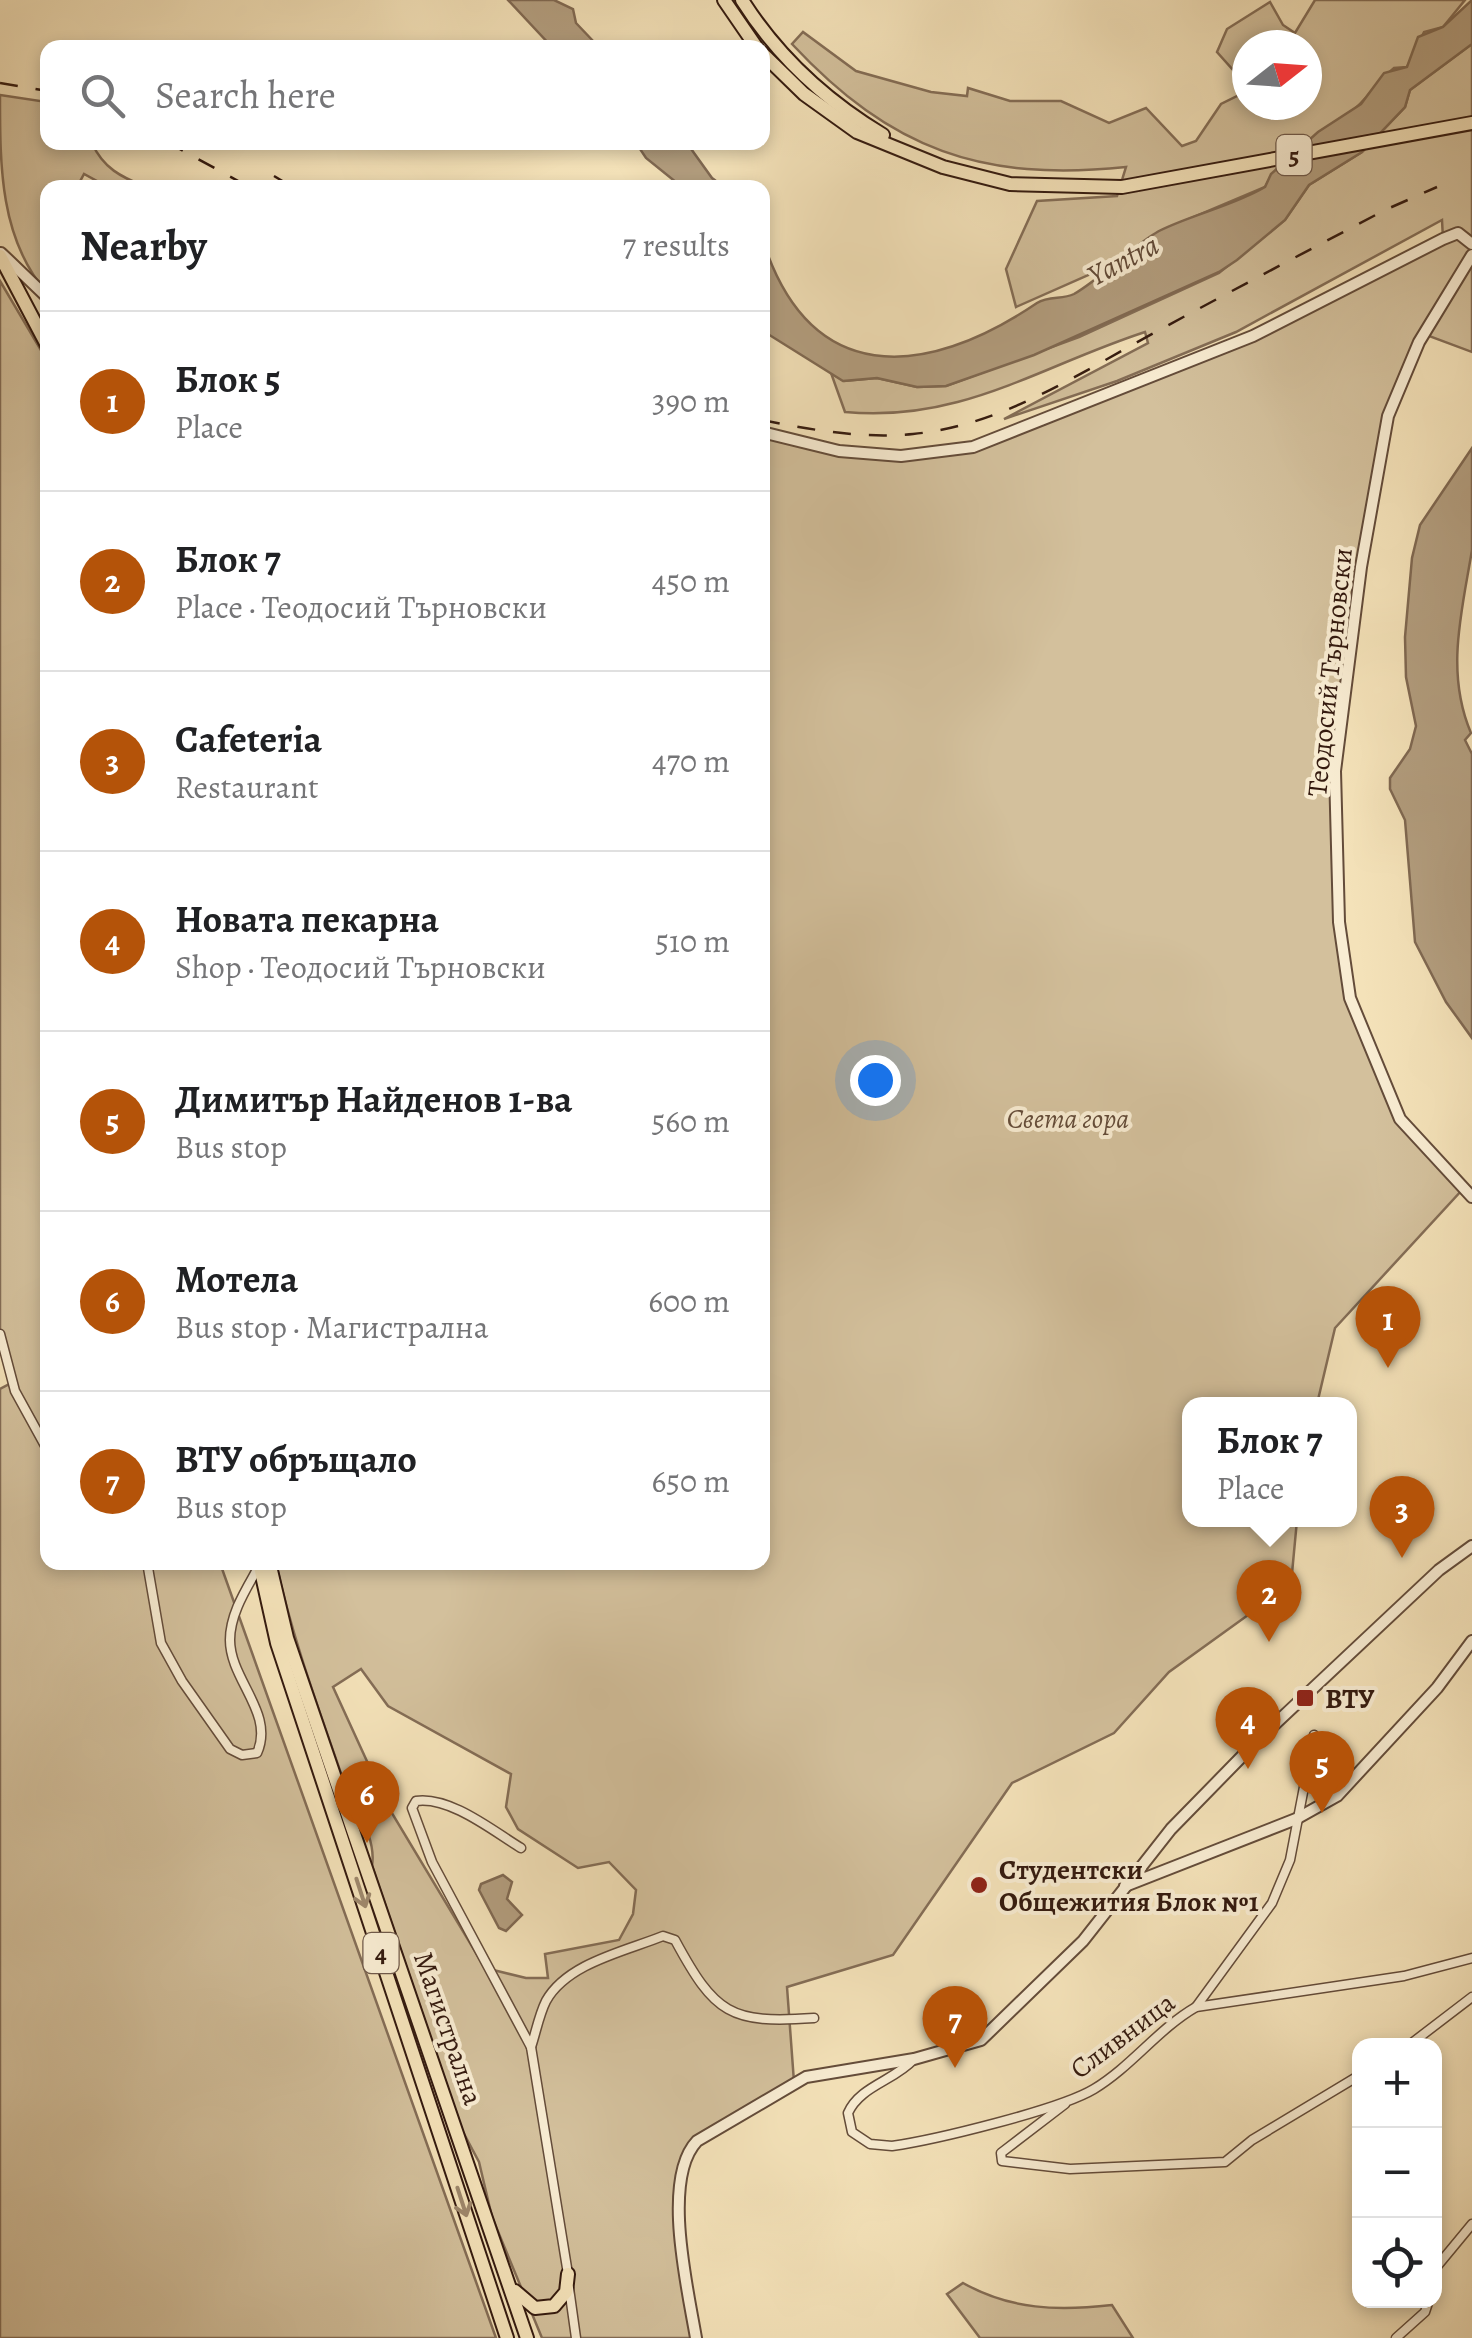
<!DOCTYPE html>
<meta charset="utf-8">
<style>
:root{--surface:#fff;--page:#f2f2f2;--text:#202124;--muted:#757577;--line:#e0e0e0;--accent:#b45309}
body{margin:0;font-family:Alegreya,serif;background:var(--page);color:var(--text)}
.controls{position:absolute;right:30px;bottom:30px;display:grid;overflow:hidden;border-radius:20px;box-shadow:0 5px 15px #0003}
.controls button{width:90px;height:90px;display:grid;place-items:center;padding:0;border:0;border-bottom:2px solid var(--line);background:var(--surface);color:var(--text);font:50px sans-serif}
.compass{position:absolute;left:1232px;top:30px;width:90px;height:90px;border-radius:50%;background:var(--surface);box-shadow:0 5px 15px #0003;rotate:73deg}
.you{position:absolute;left:875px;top:1080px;width:35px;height:35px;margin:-25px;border:8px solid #fff;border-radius:50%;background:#1a73e8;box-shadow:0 0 0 15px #1a73e833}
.badge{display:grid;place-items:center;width:65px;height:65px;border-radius:50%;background:var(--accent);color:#fff;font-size:32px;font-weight:700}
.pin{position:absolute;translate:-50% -82px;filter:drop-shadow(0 2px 5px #0008)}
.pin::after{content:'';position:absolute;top:52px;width:35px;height:30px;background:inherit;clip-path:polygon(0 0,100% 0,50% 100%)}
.popup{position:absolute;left:1182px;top:1397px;width:175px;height:130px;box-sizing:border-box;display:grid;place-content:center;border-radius:20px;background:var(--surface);filter:drop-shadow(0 2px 8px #0005);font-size:32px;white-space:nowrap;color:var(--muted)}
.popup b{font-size:38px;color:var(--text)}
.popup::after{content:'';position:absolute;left:50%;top:100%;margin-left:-20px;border:20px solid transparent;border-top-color:var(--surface)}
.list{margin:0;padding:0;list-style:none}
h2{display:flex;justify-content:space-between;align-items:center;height:130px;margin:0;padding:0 40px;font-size:42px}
h2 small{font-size:32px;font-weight:400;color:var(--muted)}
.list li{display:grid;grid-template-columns:65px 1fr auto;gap:30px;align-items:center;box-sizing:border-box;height:180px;padding:0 40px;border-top:2px solid var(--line)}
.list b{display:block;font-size:38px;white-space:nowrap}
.list p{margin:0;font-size:32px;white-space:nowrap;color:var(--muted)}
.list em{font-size:32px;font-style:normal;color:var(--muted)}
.icon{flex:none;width:55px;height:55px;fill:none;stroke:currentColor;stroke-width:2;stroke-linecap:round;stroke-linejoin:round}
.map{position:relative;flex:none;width:1472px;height:2338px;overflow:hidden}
.search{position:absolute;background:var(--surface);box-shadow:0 5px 15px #0003;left:40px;top:40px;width:730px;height:110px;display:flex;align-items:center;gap:25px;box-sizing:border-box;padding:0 35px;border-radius:20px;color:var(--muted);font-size:38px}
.panel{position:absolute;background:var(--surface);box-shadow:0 5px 15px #0003;left:40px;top:180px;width:730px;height:1390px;border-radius:20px}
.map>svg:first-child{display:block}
.green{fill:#d3c09c;stroke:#846d56;stroke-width:2.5;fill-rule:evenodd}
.water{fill:#b39e7f;stroke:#806952;stroke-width:2.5}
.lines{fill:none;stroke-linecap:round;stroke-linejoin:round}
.minor-casing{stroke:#644c3a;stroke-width:11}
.tertiary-casing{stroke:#644c3a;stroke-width:14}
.primary-casing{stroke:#341a0f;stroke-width:16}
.minor{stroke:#f8ecd2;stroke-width:8}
.tertiary{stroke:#f8ecd2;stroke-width:10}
.primary{stroke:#f4e2b9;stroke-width:12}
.rail{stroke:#341a0f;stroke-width:2.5;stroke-dasharray:18 18;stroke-linecap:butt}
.oneway{stroke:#9e886c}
.poi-dot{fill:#8f2418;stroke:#f8ecd2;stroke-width:4}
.labels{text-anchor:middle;stroke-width:8;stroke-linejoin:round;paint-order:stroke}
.shield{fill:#f8ecd2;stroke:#6f594a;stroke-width:2.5}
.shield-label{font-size:25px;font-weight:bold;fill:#341a0f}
.street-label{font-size:28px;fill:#341a0f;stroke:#f8ecd2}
.park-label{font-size:28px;font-style:italic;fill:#644c39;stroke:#f8ecd2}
.poi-label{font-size:28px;font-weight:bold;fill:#341a0f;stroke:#f8ecd2;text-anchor:start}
.water-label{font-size:30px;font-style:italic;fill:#604836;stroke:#f8ecd2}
</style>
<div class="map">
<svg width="1472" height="2338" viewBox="0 0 1472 2338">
<rect width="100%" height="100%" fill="#f4e2b9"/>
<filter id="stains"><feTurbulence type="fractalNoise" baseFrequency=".002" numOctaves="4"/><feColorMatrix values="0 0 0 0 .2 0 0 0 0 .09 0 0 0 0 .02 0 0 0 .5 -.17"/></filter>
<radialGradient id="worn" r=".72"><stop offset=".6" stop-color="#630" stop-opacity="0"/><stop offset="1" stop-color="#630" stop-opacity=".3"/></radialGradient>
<g class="green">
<path d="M1315,0H1465L1443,27L1424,32L1407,67L1394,68C1377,82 1367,100 1349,114C1320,137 1283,152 1265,187L1158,232L1127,258L1016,307L1006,269L1037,201L1117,196L1126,167C982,182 891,150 792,44L803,32L856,71L931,92L967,96L968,88L1010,101H1061L1109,123L1146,108L1182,146L1196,141L1221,104L1245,92L1241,79L1217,52L1227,29L1270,2L1283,25L1295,33ZM1247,45H1307V105H1247Z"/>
<path d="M1472,44V352L1424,334L1388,416L1335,771L1339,922L1350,998L1400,1119L1462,1190L1335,1328L1317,1404H1189V1520H1297L1291,1584L1169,1672L1114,1733L1012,1783L893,1955L787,1987L794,2082C766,2099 718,2120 696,2142C665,2173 689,2296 696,2338H542L492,2217L479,2162L462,2130L372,1866C377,1836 353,1805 343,1779C318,1707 292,1637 276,1563L762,1562L763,432L839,451L901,456L973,447L1253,336L1443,239L1442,220L1236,332L1117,381L1004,419L1148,343L1145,332C1040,366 961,423 845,412L831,373L844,381L877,378L917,387L946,386L1079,337L1219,273L1285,220L1309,185L1362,152L1405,107L1410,90ZM361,1669L388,1706L511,1774L506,1807L518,1829L578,1868L609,1862L636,1890L633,1914L619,1940L545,1954L548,1978H526L485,1968L387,1805L333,1687Z"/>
<path d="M0,95L47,102L48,142L92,143C103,168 121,177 146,187H108L84,174L77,187L48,188L47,293C0,239 0,167 0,95Z"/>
<path d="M0,281L48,362V1562L220,1563L496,2338H0V1389L13,1382L0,1334Z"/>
<path d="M963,2283C1011,2310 1058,2311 1112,2305L1133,2338H980L947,2294Z"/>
</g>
<g class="water">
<path d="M508,0H554L573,9L576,23L595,43L592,47H552Z"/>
<path d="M1472,0V44L1410,90L1405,107L1362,152L1309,185L1285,220L1237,260L1219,272L1034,355L946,386L917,387L877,378L843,381L763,331L762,238C809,387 923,380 1037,303C1049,295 1062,300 1074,294C1103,277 1132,246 1159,231C1193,214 1233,206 1265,187L1271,174L1318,132L1361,104L1384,73L1407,67L1418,37L1443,27Z"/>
<path d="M636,143L689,146L712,178L724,187H682L646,158Z"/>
<path d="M1472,448C1472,481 1472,518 1472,550C1462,611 1445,672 1471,733L1465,740L1472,754V1038L1446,1002L1415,942L1405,820L1390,789V778L1410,749L1416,726L1406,677L1405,637L1412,558L1420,525Z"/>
<path d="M503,1875L512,1882L507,1899L522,1915L506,1931L499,1928L479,1890L481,1884Z"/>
</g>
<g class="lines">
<defs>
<g id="minor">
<path d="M0,1334L15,1391L48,1451"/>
<path d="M147,1562L161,1643L182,1681L230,1749L242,1755L257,1753C275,1713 230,1680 230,1640C230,1613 247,1588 259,1566"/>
<path d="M521,1848C493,1831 450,1796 416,1801L412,1808L432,1862L531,2047L568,2274"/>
<path d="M1196,2007L1272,1903L1290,1860L1314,1735"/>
<path d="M1408,2046L1472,1997"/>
<path d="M531,2047C536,2032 539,2015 546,2001C567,1963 626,1951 663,1936L675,1940C715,2014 730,2024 814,2018"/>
<path d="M914,2059C894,2081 860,2086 848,2113L852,2132L870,2144L892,2146C934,2140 1059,2110 1094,2089C1132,2066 1158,2029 1196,2007L1404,1976L1472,1958"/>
<path d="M1065,2104L1001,2153L1002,2161L1070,2169L1225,2162L1252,2140L1360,2075"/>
<path d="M1434,2270L1472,2224"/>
<path d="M569,2288L576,2338"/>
<path d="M1396,2338L1425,2312L1429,2300"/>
</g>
<g id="tertiary">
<path d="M1,253L48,298"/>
<path d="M1472,255L1419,342L1388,416L1361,567L1335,771L1339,922L1350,998L1400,1119L1472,1197"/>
<path d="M762,432L839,451L901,456L973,447L1253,336L1443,239L1458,233L1472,244"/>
<path d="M1125,1886L1296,1819L1337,1796L1437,1688L1472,1641"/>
<path d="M696,2338C688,2290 661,2179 697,2141L806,2077L914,2059L981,2040L1083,1941L1171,1829L1258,1740L1439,1570L1472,1546"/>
</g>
<g id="primary">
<path d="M724,0L757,48"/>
<path d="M742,0C778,57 825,100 883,135"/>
<path d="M762,53L804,94L857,132L943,167L1010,184L1122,187L1472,123"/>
<path d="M0,256L48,347"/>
<path d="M259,1562L277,1643L507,2338"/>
<path d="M269,1562L287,1638L527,2338"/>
<path d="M515,2291L535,2308L554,2306L566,2292L568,2274"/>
</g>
</defs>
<use href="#minor" class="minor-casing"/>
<use href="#tertiary" class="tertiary-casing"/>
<use href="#primary" class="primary-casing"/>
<use href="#minor" class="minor"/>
<use href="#tertiary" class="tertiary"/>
<use href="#primary" class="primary"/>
<g class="rail">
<path d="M0,83L48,91"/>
<path d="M167,142L251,188"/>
<path d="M274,176L294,188"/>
<path d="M762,420C812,430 863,439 913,434C1006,425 1084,370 1163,328C1237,288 1311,249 1385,210L1437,187"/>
</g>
</g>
<defs><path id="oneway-shaft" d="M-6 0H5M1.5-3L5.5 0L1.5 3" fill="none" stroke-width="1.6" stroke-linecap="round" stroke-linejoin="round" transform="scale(2.5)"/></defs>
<g class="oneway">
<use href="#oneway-shaft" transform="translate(361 1893) rotate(72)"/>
<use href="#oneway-shaft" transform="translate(462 2202) rotate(72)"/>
</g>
<g class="poi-dot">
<rect x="1295" y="1688" width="20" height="20" rx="5"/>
<circle cx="979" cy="1885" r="10"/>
</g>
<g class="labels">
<g class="shield">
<rect x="1276.5" y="135" width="35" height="40" rx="8"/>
<rect x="363.5" y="1933" width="35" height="40" rx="8"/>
</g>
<g class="shield-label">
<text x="1294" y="164">5</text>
<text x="381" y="1962">4</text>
</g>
<g class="street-label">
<text transform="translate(1329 672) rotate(-84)" y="10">Теодосий Търновски</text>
<text transform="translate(449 2028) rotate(71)" y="10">Магистрална</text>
<text transform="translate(1122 2035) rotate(-37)" y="10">Сливница</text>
</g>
<g class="park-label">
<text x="1068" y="1128">Света гора</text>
</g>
<g class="poi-label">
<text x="1325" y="1708">ВТУ</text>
<text x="999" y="1879">Студентски<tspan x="999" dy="32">Общежития Блок №1</tspan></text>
</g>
<g class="water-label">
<text transform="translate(1123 260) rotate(-28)" y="10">Yantra</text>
</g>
</g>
<rect width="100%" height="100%" filter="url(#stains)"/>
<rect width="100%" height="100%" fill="url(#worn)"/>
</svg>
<div class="controls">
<button>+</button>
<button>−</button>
<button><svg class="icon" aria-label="locate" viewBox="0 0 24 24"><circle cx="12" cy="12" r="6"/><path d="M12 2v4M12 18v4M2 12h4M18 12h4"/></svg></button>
</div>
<svg class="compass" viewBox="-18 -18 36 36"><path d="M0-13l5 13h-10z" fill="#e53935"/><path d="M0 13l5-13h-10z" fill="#757577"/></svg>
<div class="you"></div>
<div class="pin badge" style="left:1388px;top:1368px">1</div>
<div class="pin badge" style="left:1269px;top:1642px">2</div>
<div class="popup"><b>Блок 7</b>Place</div>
<div class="pin badge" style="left:1402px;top:1558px">3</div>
<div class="pin badge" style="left:1248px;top:1769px">4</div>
<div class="pin badge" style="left:1322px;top:1813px">5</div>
<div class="pin badge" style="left:367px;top:1843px">6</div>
<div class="pin badge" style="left:955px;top:2068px">7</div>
<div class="search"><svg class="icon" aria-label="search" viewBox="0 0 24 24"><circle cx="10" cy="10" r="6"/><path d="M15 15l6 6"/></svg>Search here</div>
<section class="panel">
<h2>Nearby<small>7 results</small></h2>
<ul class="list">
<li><span class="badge">1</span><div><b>Блок 5</b><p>Place</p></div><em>390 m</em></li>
<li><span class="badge">2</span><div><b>Блок 7</b><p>Place · Теодосий Търновски</p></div><em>450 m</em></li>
<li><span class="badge">3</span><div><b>Cafeteria</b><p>Restaurant</p></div><em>470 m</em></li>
<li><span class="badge">4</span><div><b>Новата пекарна</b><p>Shop · Теодосий Търновски</p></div><em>510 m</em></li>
<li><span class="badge">5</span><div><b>Димитър Найденов 1-ва</b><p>Bus stop</p></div><em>560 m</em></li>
<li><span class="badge">6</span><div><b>Мотела</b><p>Bus stop · Магистрална</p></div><em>600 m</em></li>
<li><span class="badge">7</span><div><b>ВТУ обръщало</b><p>Bus stop</p></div><em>650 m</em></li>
</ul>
</section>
</div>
